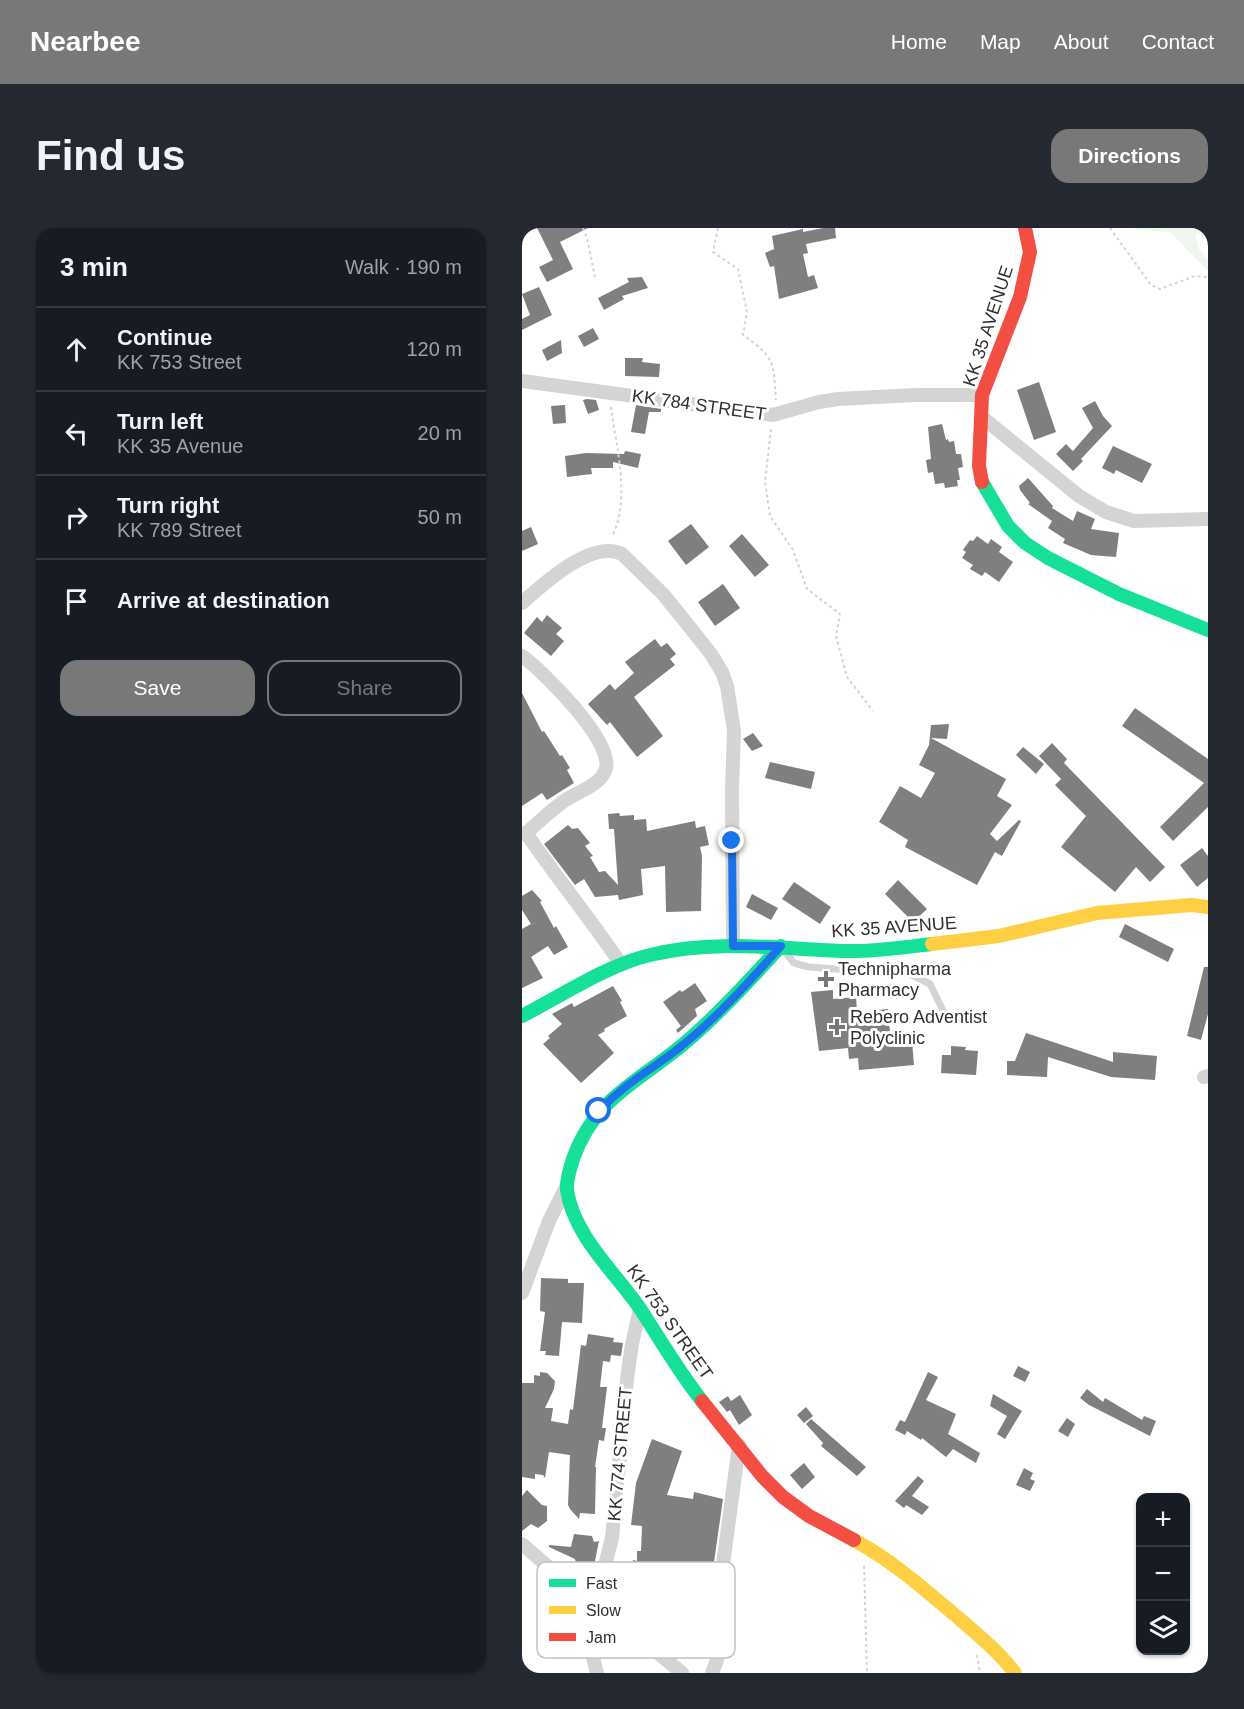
<!DOCTYPE html>
<meta charset="utf-8">
<style>
:root{--surface:#171b24;--page:#242831;--text:#f1f3f6;--muted:#9ea1a6;--line:#363941;--accent:#787878}
body{margin:0;font-family:Arial,sans-serif;background:var(--page);color:var(--text)}
.controls{position:absolute;right:18px;bottom:18px;display:grid;overflow:hidden;border-radius:12px;box-shadow:0 2px 4px #0004}
.controls button{width:54px;height:54px;display:grid;place-items:center;padding:0;border:0;border-bottom:2px solid var(--line);background:var(--surface);color:var(--text);font:30px sans-serif}
.stop{position:absolute;width:18px;height:18px;margin:-14px;border:4px solid #1a73e8;border-radius:50%;background:#fff}
.stop.end{background:#1a73e8;border-color:#fff;box-shadow:0 2px 6px #0008}
.list{margin:0;padding:0;list-style:none}
h2{display:flex;justify-content:space-between;align-items:center;height:78px;margin:0;padding:0 24px;font-size:26px}
h2 small{font-size:20px;font-weight:400;color:var(--muted)}
.list li{display:grid;grid-template-columns:39px 1fr auto;gap:18px;align-items:center;box-sizing:border-box;height:84px;padding:0 24px;border-top:2px solid var(--line)}
.list b{display:block;font-size:22px;white-space:nowrap}
.list p{margin:0;font-size:20px;white-space:nowrap;color:var(--muted)}
.list em{font-size:20px;font-style:normal;color:var(--muted)}
.actions{display:flex;gap:12px;padding:18px 24px}
.actions a{flex:1;padding:14px 0;border:2px solid var(--accent);border-radius:18px;text-align:center;font-size:21px;color:var(--accent)}
.actions .main{background:var(--accent);color:#fff}
.icon{flex:none;width:33px;height:33px;fill:none;stroke:currentColor;stroke-width:2;stroke-linecap:round;stroke-linejoin:round}
.map{position:relative;flex:none;width:686px;height:1445px;overflow:hidden;border-radius:18px}
header{display:flex;align-items:center;gap:36px;box-sizing:border-box;height:84px;padding:0 30px;background:var(--accent);color:#fff}
header strong{font-size:28px}
nav{display:flex;gap:33px;margin-inline-start:auto;font-size:21px}
.intro{display:flex;align-items:center;justify-content:space-between;box-sizing:border-box;height:144px;padding:0 36px}
h1{margin:0;font-size:42px}
.button{padding:15px 27px;border-radius:18px;background:var(--accent);color:#fff;font-size:21px;font-weight:700}
main{display:flex;gap:36px;padding:0 36px}
aside{flex:1;background:var(--surface);border-radius:18px;box-shadow:0 2px 4px #0004}
.map>svg:first-child{display:block}
.green{fill:#f0f6ec}
.building{fill:#7f7f7f}
.lines{fill:none;stroke-linecap:round;stroke-linejoin:round}
.path{stroke:#d4d4d4;stroke-width:2;stroke-dasharray:3 3;stroke-linecap:butt}
.lane{stroke:#d4d4d4;stroke-width:7}
.street{stroke:#d4d4d4;stroke-width:14}
.fast{stroke:#16e098;stroke-width:14}
.slow{stroke:#ffcf43;stroke-width:14}
.jam{stroke:#f24e42;stroke-width:14}
.route{stroke:#1a73e8;stroke-width:8}
.poi-dot{fill:#787878;stroke:#fff;stroke-width:2}
.labels{text-anchor:middle;stroke-width:6;stroke-linejoin:round;paint-order:stroke}
.street-label{font-size:18px;fill:#303030;stroke:#fff}
.poi-label{font-size:18px;fill:#303030;stroke:#fff;text-anchor:start}
.key{fill:#fff;stroke:#c1c1c1;stroke-width:1.5}
.key-label{font-size:16px;fill:#303030}
</style>
<header>
<strong>Nearbee</strong>
<nav><a>Home</a><a>Map</a><a>About</a><a>Contact</a></nav>
</header>
<div class="intro"><h1>Find us</h1><a class="button">Directions</a></div>
<main>
<aside>
<h2>3 min<small>Walk · 190 m</small></h2>
<ul class="list">
<li><svg class="icon" aria-label="ahead" viewBox="0 0 24 24"><path d="M12 20V5M6 11l6-6 6 6"/></svg><div><b>Continue</b><p>KK 753 Street</p></div><em>120 m</em></li>
<li><svg class="icon" aria-label="left" viewBox="0 0 24 24"><path d="M17 20v-9H6M10 6l-5 5 5 5"/></svg><div><b>Turn left</b><p>KK 35 Avenue</p></div><em>20 m</em></li>
<li><svg class="icon" aria-label="right" viewBox="0 0 24 24"><path d="M7 20v-9h11M14 6l5 5-5 5"/></svg><div><b>Turn right</b><p>KK 789 Street</p></div><em>50 m</em></li>
<li><svg class="icon" aria-label="arrive" viewBox="0 0 24 24"><path d="M6 21V4h12l-3 4 3 4H6"/></svg><div><b>Arrive at destination</b></div></li>
</ul>
<div class="actions"><a class="main">Save</a><a>Share</a></div>
</aside>
<div class="map">
<svg width="686" height="1445" viewBox="0 0 686 1445">
<rect width="100%" height="100%" fill="#fff"/>
<path class="green" d="M612,0H686V9L673,5L677,22L686,31V43L648,4L615,2Z"/>
<g class="building">
<path d="M15,0H66L38,14L51,41L25,54L17,39L31,32Z"/>
<path d="M301,0H313L314,10L284,16L286,25L281,26L286,49L292,47L296,60L257,71L252,38L248,39L243,25L252,21L250,8L281,1V4Z"/>
<path d="M120,49L126,60L100,68L102,71L82,82L76,70L107,54L105,50Z"/>
<path d="M17,59L30,87L0,102V91L8,87L0,66Z"/>
<path d="M71,100L77,111L62,119L56,108Z"/>
<path d="M39,112L40,125L25,133L20,122Z"/>
<path d="M103,130H121L120,134L138,136L137,149L103,148Z"/>
<path d="M517,154L534,204L512,212L495,162Z"/>
<path d="M65,171L74,172L77,182L66,186L61,172Z"/>
<path d="M573,173L581,188L590,198L559,231L561,233L551,243L534,226L544,216L551,223L571,200L560,180Z"/>
<path d="M43,177L44,195L31,196L29,178Z"/>
<path d="M114,177L139,181V184H127L123,206L109,204Z"/>
<path d="M420,196L424,212L426,211L427,214L432,213L434,226H439L441,239L436,240L438,252H435L436,258L423,260L422,255L413,256L411,244L406,245L404,232L409,231L406,199Z"/>
<path d="M591,218L630,236L620,255L594,242L592,246L580,240Z"/>
<path d="M103,223L119,226L116,240L91,234V240H69L70,246L45,249L43,228L64,225L102,226Z"/>
<path d="M506,250L531,278L530,280L551,293L555,283L573,291L569,301L597,305L594,329L569,327L541,315L543,311L526,300L530,293L506,276L508,275L498,262L497,258Z"/>
<path d="M169,296L187,319L164,337L146,313Z"/>
<path d="M9,299L16,316L0,323V303Z"/>
<path d="M220,306L247,337L233,349L207,318Z"/>
<path d="M455,308L466,316L469,311L480,319L477,324L491,334L477,354L463,344L460,348L448,341L451,337L440,330L444,324L441,322L448,312L451,313Z"/>
<path d="M201,356L218,380L193,398L176,374Z"/>
<path d="M25,387L40,400L34,406L42,413L29,428L2,405L15,389L20,394Z"/>
<path d="M133,411L139,419L145,415L154,426L148,431L153,437L112,469L141,508L115,529L88,494L85,497L66,476L88,456L93,462L112,445L103,434Z"/>
<path d="M0,465L20,504L22,503L38,528L40,527L48,540L45,542L52,555L25,572L20,565L0,578Z"/>
<path d="M613,480L686,531V579L651,613L638,599L682,555L600,498Z"/>
<path d="M427,496L425,511L409,510L484,551L475,568L490,577L468,606L475,613L497,592L499,593L480,628L473,624L455,657L383,619L386,612L357,594L378,558L399,570L413,545L397,537L407,517L409,497Z"/>
<path d="M231,505L241,518L230,523L221,511Z"/>
<path d="M530,515L545,531L542,535L643,639L628,654L614,639L593,664L539,619L564,588L533,557L539,551L517,528Z"/>
<path d="M501,519L522,536L514,546L494,527Z"/>
<path d="M248,534L293,544L289,561L243,550Z"/>
<path d="M97,585L98,588L112,587V592L124,591L125,603L173,593L174,600L183,598L187,617L178,619L180,628L179,683L144,684L143,638L119,641L121,667L97,672L96,667L73,669L62,651L53,657L22,616L46,597L50,601L56,600L68,615L63,618L71,628L68,629L77,644L83,643L96,657L92,601H87L86,586Z"/>
<path d="M680,620L686,628V650L675,659L658,637Z"/>
<path d="M376,652L405,681L391,694L363,666Z"/>
<path d="M272,654L309,679L298,696L260,671Z"/>
<path d="M10,662L20,673L18,674L32,700L34,698L46,719L32,727L26,718L9,729L21,750L0,760V701L9,696L0,682V668Z"/>
<path d="M230,666L256,680L249,692L224,679Z"/>
<path d="M603,696L652,721L646,734L597,709Z"/>
<path d="M682,739H686V786L679,812L665,808Z"/>
<path d="M173,755L185,773L173,781L175,788L156,805L154,802L159,798L141,774L158,762L160,764Z"/>
<path d="M91,758L100,773L98,774L105,788L82,801L83,803L76,807L92,825L59,855L21,816L28,810L26,808L40,796L30,786L50,775L52,779Z"/>
<path d="M311,762V771L334,769L335,784L366,781L369,816L390,813L392,837L337,842L336,830L327,831L326,820L297,823L289,764Z"/>
<path d="M504,805L591,834V824L635,828L633,852L589,849L526,829L525,849L485,847V833H493Z"/>
<path d="M429,818L444,819L443,822L456,823L454,847L419,845L420,827H429Z"/>
<path d="M19,1050L46,1051V1055H62L60,1095L40,1094L37,1128L23,1127L24,1123H18L23,1084L18,1083Z"/>
<path d="M66,1106L92,1110L91,1114L101,1115L99,1128L89,1127L88,1134L81,1133L78,1159H85L80,1200H84L82,1213L77,1212L73,1239H74L73,1286L58,1285L57,1291L48,1281L46,1277L48,1227L27,1224L23,1250L21,1247L13,1246V1251L0,1249V1155H12V1147L18,1148V1144L25,1145L33,1153L32,1161L23,1180H31L29,1193L46,1196L48,1181L51,1182L59,1117L64,1118Z"/>
<path d="M496,1138L508,1144L503,1154L491,1148Z"/>
<path d="M406,1144L416,1149L404,1172L434,1186L426,1206L458,1225L454,1235L431,1221L424,1229L400,1210L399,1212L385,1203L383,1207L373,1202L378,1192L383,1194Z"/>
<path d="M565,1161L581,1174L583,1170L620,1192L622,1188L634,1193L628,1208L567,1177L558,1170Z"/>
<path d="M471,1166L500,1183L483,1211L475,1206L485,1188L468,1178Z"/>
<path d="M218,1167L230,1187L217,1197L208,1182L205,1184L197,1174L206,1168L209,1173Z"/>
<path d="M284,1179L291,1188L282,1195L275,1187Z"/>
<path d="M545,1190L553,1196L546,1209L536,1203Z"/>
<path d="M289,1191L344,1239L335,1248L299,1218L301,1215L284,1196Z"/>
<path d="M130,1211L160,1223L145,1267L171,1271L172,1264L201,1271L192,1334H186V1336H182L180,1346L146,1343L134,1386L115,1380L116,1378L104,1375L108,1364L101,1365L111,1332L115,1333V1323H119L120,1298L109,1297L114,1255Z"/>
<path d="M282,1235L293,1249L280,1261L268,1247Z"/>
<path d="M502,1240L511,1245L508,1251L513,1253L508,1263L494,1257Z"/>
<path d="M396,1248L402,1253L390,1268L407,1279L400,1287L384,1277L382,1280L373,1273Z"/>
<path d="M5,1262L20,1277L25,1278V1293L16,1300L9,1296L0,1303V1268Z"/>
<path d="M52,1306L70,1308L72,1314L77,1313L72,1338L54,1335L53,1331L27,1319V1317L49,1319Z"/>
</g>
<g class="lines">
<g class="path">
<path d="M61,0L65,10L73,49"/>
<path d="M196,0L191,24L216,41L225,84L221,107C254,130 251,134 254,172"/>
<path d="M588,0L629,57L638,61L673,48L686,49"/>
<path d="M89,179C94,220 109,269 90,309"/>
<path d="M249,201L243,254L248,288L271,322L285,361L318,386L314,408L325,449L351,483"/>
<path d="M342,1338L345,1445"/>
<path d="M455,1427L458,1445"/>
</g>
<path class="lane" d="M261,721L272,735L287,739L390,747L408,756L426,793"/>
<g class="street">
<path d="M0,153L251,187L297,174L316,171L394,167H460"/>
<path d="M461,190L557,268L584,284L612,293L686,291"/>
<path d="M0,375C21,356 70,311 100,326L141,366L166,397L189,426L200,444L205,458L212,503L210,562L211,718"/>
<path d="M0,428C20,442 96,517 83,543C77,558 55,564 42,573C29,582 16,595 4,605C35,650 69,692 99,736"/>
<path d="M682,849L686,848"/>
<path d="M0,1065L27,993L44,959"/>
<path d="M0,1316L30,1342L70,1370L160,1445"/>
<path d="M70,1370L83,1337L90,1310L105,1151L110,1116L118,1081"/>
<path d="M75,1445C66,1415 67,1407 80,1378"/>
<path d="M190,1445L195,1432L194,1389L217,1217"/>
</g>
<g class="fast">
<path d="M460,254L486,298L503,315L526,330L597,366L686,402"/>
<path d="M0,788C39,768 85,737 128,727C192,711 258,721 324,723C352,724 382,719 410,716"/>
<path d="M180,1173C157,1144 139,1113 119,1082C94,1045 52,1009 45,962C44,952 48,941 51,931C74,865 126,850 173,806C204,779 231,748 259,718"/>
</g>
<g class="slow">
<path d="M410,716L477,708L575,685L669,677L686,679"/>
<path d="M332,1312C369,1332 401,1360 433,1387C454,1405 476,1423 493,1445"/>
</g>
<g class="jam">
<path d="M460,254L457,238L460,167L498,69L508,24L503,0"/>
<path d="M180,1173L240,1248L261,1269L287,1288L332,1312"/>
</g>
</g>
<g class="lines">
<path class="route" d="M77,883C102,856 129,842 157,820C195,790 227,754 259,718H211L210,613"/>
</g>
<g class="poi-dot">
<path d="M301 742h6v6h6v6h-6v6h-6v-6h-6v-6h6z"/>
<path d="M312 790h6v6h6v6h-6v6h-6v-6h-6v-6h6z"/>
</g>
<g class="labels">
<g class="street-label">
<text transform="translate(466 98) rotate(-72)" y="6">KK 35 AVENUE</text>
<text transform="translate(177 177) rotate(8)" y="6">KK 784 STREET</text>
<text transform="translate(372 699) rotate(-4)" y="6">KK 35 AVENUE</text>
<text transform="translate(148 1094) rotate(55)" y="6">KK 753 STREET</text>
<text transform="translate(98 1226) rotate(-85)" y="6">KK 774 STREET</text>
</g>
<g class="poi-label">
<text x="316" y="747">Technipharma<tspan x="316" dy="21">Pharmacy</tspan></text>
<text x="328" y="795">Rebero Adventist<tspan x="328" dy="21">Polyclinic</tspan></text>
</g>
</g>
<rect x="15" y="1334" width="198" height="96" rx="9" class="key"/>
<rect x="27" y="1351" width="27" height="8" fill="#16e098"/>
<rect x="27" y="1378" width="27" height="8" fill="#ffcf43"/>
<rect x="27" y="1405" width="27" height="8" fill="#f24e42"/>
<g class="key-label">
<text x="64" y="1361">Fast</text>
<text x="64" y="1388">Slow</text>
<text x="64" y="1415">Jam</text>
</g>
</svg>
<div class="controls">
<button>+</button>
<button>−</button>
<button><svg class="icon" aria-label="layers" viewBox="0 0 24 24"><path d="M12 4l9 5-9 5-9-5zM3 14l9 5 9-5"/></svg></button>
</div>
<div class="stop" style="left:77px;top:883px"></div>
<div class="stop end" style="left:210px;top:613px"></div>
</div>
</main>
